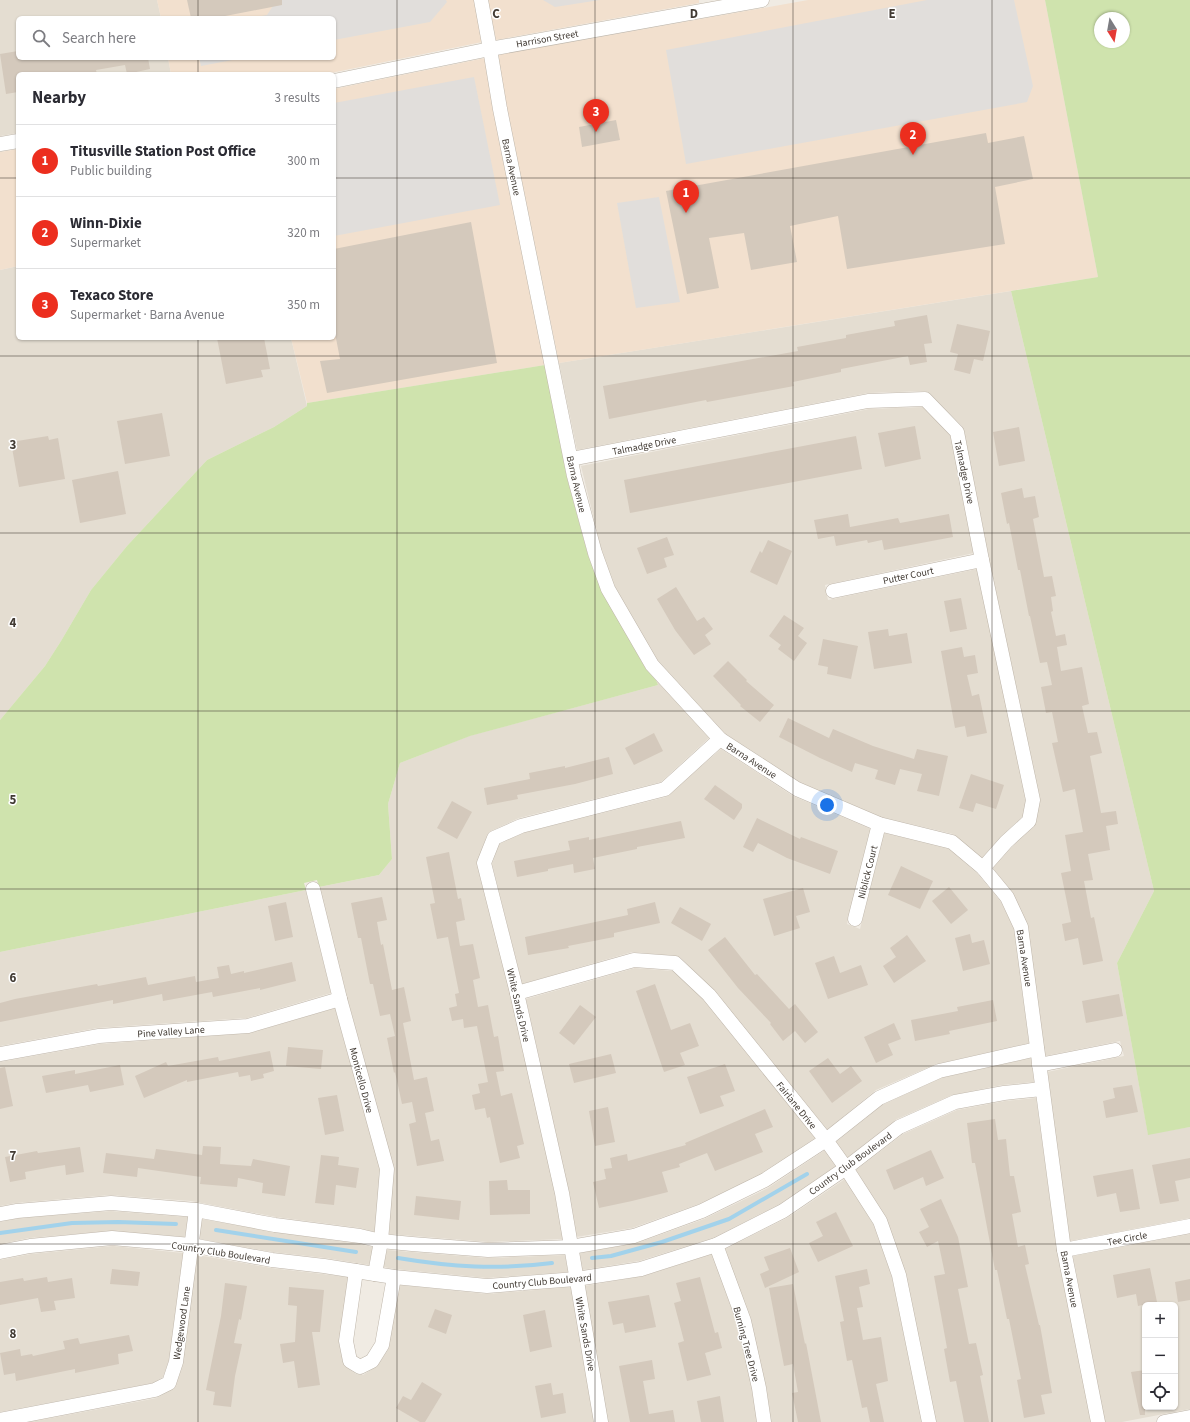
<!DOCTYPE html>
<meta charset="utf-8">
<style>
:root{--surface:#fff;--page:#f7f7f7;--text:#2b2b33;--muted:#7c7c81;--line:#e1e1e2;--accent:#ec2e1e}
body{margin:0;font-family:"Source Sans 3",sans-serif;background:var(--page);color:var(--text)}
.controls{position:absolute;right:12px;bottom:12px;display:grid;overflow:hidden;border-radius:6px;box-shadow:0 1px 3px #0004}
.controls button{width:36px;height:36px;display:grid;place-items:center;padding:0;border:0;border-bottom:1px solid var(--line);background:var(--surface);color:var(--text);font:20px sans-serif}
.compass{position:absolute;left:1094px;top:12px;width:36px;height:36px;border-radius:50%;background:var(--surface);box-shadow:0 1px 3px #0004;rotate:169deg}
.you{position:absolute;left:827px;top:805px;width:14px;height:14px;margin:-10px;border:3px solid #fff;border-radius:50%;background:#1a73e8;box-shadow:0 0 0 6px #1a73e833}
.badge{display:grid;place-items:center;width:26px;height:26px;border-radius:50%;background:var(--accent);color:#fff;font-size:13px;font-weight:700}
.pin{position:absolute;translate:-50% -33px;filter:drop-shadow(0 1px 2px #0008)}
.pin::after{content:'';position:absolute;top:21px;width:14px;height:12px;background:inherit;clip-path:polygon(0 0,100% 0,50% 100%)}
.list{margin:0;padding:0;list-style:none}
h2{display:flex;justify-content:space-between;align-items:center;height:52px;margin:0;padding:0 16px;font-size:17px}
h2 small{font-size:13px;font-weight:400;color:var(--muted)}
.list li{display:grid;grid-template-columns:26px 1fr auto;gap:12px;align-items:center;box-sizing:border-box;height:72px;padding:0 16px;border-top:1px solid var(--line)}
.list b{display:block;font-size:15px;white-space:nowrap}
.list p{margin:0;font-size:13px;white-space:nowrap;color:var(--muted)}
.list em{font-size:13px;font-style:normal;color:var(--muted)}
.icon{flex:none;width:22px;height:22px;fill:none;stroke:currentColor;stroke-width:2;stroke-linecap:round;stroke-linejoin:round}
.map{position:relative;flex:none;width:1190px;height:1422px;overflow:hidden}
.search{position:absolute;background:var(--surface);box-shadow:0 1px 3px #0004;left:16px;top:16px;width:320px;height:44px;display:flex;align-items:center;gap:10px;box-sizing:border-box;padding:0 14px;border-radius:6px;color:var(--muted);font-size:15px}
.panel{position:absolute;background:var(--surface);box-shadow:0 1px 3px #0004;left:16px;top:72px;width:320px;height:268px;border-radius:6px}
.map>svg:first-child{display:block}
.residential{fill:#e4ddd1;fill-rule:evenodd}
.commercial{fill:#f2e0ce}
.green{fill:#cfe3ad;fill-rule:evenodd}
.parking{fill:#e1dedb}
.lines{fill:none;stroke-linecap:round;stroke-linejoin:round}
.stream{stroke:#a2d2eb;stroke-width:4}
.building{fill:#d4c9bc}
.minor-casing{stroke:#beb5a9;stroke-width:15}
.minor{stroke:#fff;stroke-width:14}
.grid{fill:none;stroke:#423b34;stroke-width:1;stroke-opacity:0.55}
.labels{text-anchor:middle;stroke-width:3;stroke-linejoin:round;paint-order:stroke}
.street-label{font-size:10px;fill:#423b34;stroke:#fff}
.grid-label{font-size:13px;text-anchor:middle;font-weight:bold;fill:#423b34;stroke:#fff;stroke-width:3;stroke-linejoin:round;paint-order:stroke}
</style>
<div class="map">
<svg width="1190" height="1422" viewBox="0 0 1190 1422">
<rect width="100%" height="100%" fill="#f0ebe3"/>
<g class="residential">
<path d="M0,0H157L161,18H18V58H168L171,74H18V133L0,136Z"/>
<path d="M18,266V338H291L307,406L274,427L207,460L127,546L91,590L61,641L45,666L0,720V270Z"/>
<path d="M1011,291L1154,891L1117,963L1148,1134L1190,1127V1218L1070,1241L1047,1072L1124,1056L1120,1041L1045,1056L1028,926L1013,894L993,868L1011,848L1033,827L1036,823L1040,799L989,558L964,431L962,426L930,394L925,391L868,393L577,450L559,363Z"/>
<path d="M923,407L951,436L974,553L825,585L828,600L977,569L1026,800L1023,816L1002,836L982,858L953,834L881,817L799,782L724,733L657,660L614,586L603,556L581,466L869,409Z"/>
<path d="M656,680L709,738L661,782L519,818L491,831L487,835L478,860V865L486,899L511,995L555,1194L563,1239L488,1242L389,1234L393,1167L347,997L319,887L379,875L392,859L388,804L400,763L469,736L658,685Z"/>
<path d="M721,749L793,796L871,829L847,924L860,929L884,833L949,849L978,874L1001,902L1014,929L1029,1043L936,1064L876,1090L827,1130L713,990L680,957L675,956L632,952L522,984L492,864L499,844L523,833L666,797Z"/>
<path d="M306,890L331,993L247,1018L97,1028L0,1046V952Z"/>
<path d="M635,968L673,971L704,1000L815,1138L762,1174L699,1204L632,1228L576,1237L569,1192L526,999Z"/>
<path d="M335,1008L380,1169L375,1232L360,1228L276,1217L191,1201L110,1195L16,1203L0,1206V1062L100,1044L250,1033Z"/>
<path d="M1031,1058L1034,1082L1002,1085L952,1095L897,1119L847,1158L836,1142L882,1105L941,1078Z"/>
<path d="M1036,1098L1056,1243L1091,1422H936L905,1273L886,1219L856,1170L903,1134L957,1110L1005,1101Z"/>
<path d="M825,1150L836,1166L780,1204L713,1238L639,1261L582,1270L579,1253L637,1243L704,1219L768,1188Z"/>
<path d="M845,1179L873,1224L892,1277L922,1422H771L766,1386L725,1249L787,1218Z"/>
<path d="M111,1211L188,1217L185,1237L111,1231L29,1238L0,1244V1222L19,1218Z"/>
<path d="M202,1219L275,1232L359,1244L373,1247L369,1265L325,1258L272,1252L199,1239Z"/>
<path d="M1190,1234V1409L1122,1422H1105L1073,1256ZM1145,1305H1175V1407H1145Z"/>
<path d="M113,1246L183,1253L169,1360L163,1377L153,1383L0,1412V1260L31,1254Z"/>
<path d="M387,1250L488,1258L565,1255L568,1272L487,1278L394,1269L383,1267Z"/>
<path d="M712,1254L737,1323L752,1389L757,1422H608L584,1286L643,1276Z"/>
<path d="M197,1255L271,1268L348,1277L339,1343L343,1362L346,1367L356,1374L363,1375L377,1366L388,1350L399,1285L487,1294L571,1287L594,1422H30L157,1398L172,1389L175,1386Z"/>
</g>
<g class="commercial">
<path d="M157,0H474L482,42L326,74H171L168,58H334V18H161Z"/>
<path d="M488,0H699V3L496,40Z"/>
<path d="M808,0H1045L1098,277L559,363L507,108L498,55Z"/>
<path d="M485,58L493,110L545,365L307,403L291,338H334V89Z"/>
<path d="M18,149V266L0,270V152Z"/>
</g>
<g class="green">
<path d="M1045,0H1190V1127L1148,1135L1117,963L1154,891L1011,291L1098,277ZM1100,18H1124V42H1100Z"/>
<path d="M545,365L567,478L588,555L602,592L646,669L656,680L658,685L470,736L400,763L388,804L392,859L379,875L319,887L317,880L304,883L306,890L0,952V720L45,666L61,641L91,590L127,546L207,460L274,427L307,406V403Z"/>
</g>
<g class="parking">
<path d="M277,0H446L447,2L430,22L334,40V18H252L267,15Z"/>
<path d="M543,0H600L555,7Z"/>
<path d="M927,0H1014L1033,86L1027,102L686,164L666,50Z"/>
<path d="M199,58H243L201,66Z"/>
<path d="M474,77L500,205L334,236V103Z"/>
<path d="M659,197L680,302L636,308L617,203Z"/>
</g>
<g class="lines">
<g class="stream">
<path d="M216,1230L356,1252"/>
<path d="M0,1233L72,1223L118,1222L176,1224"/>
<path d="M398,1258C452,1267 498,1270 552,1263"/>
<path d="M592,1258L611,1256L662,1242L729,1219L807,1174"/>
</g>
</g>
<g class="building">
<path d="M187,0H282V5L215,18H191Z"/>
<path d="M18,51V58H148L150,69L127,74L125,65L96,70L97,74H18V92L6,94L0,54Z"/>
<path d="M616,120L620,140L582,147L579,127Z"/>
<path d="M986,133L988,143L1024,136L1033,179L995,187L1005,244L847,269L838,216L790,226L797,262L751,270L744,233L709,238L719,288L687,294L666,191Z"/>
<path d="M471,222L497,363L327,393L320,361L340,359L334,328V249Z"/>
<path d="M927,315L932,343L924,344L927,362L910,365L908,356L841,369V372L793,382L794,386L707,402L706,400L609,419L603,386L798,351L797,347L846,338V335L895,326L894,321Z"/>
<path d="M957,324L990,331L983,361L974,359L970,374L954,370L958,354L950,352Z"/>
<path d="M217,338H264L270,369L261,370L263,377L226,384Z"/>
<path d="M162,413L170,456L125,464L117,421Z"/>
<path d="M915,426L921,459L885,467L878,433Z"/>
<path d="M1019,427L1025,461L999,466L993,432Z"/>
<path d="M48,436L49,440L58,438L65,479L19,487L11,442Z"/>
<path d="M856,436L862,469L630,513L624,480Z"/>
<path d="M118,471L126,514L80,523L72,480Z"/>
<path d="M1022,488L1024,498L1035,496L1039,517L1033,519L1044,577L1052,576L1056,596L1051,597L1053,611L1051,612L1056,636L1065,634L1067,645L1057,647L1061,671L1082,667L1089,704L1082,706L1088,733L1097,732L1102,753L1090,756L1101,813L1116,811L1118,824L1106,826L1110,850L1088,854L1093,880L1084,881L1091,918L1094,917L1103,961L1083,965L1078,938L1065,941L1062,924L1071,922L1061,873L1071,871L1065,835L1083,832L1075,789L1063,792L1052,743L1058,742L1052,712L1046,713L1041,687L1052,685L1047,662L1040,663L1030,616H1029L1020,570H1018L1009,523L1007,524L1001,493Z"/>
<path d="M848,514L850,527L898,518L900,523L949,514L953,537L884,550L882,540L868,543L867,540L836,546L834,536L818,539L814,520Z"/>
<path d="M667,537L674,555L664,558L667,567L647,574L637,548Z"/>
<path d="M768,540L792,551L777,585L750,572L760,551L762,553Z"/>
<path d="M676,587L697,621L704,617L713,629L705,635L711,644L694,655L675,630L657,599Z"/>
<path d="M961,598L967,629L950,632L944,601Z"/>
<path d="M784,615L804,628L798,636L807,643L794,661L778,649L781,645L769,636Z"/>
<path d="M888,629L889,636L907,633L912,663L874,669L868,632Z"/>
<path d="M823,639L858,646L851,679L827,674L828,667L818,665Z"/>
<path d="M962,647L964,657L975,655L978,673L967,675L972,696L979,694L987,733L967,737L965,726L955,728L941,651Z"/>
<path d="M728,661L747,680L746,681L774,705L760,722L740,706L741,705L713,676Z"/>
<path d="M788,718L829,738L833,729L873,746L914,759L917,749L948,756L939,796L917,791L922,774L900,769L895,785L875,779L878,770L855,763L852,772L820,758L779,737Z"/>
<path d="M654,733L663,751L634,765L625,748Z"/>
<path d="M609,757L613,774L575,784L517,795L518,799L487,805L484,788L530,779L529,773L565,766V768Z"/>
<path d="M971,774L1004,785L996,809L976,803L973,812L959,808Z"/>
<path d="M715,785L742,804V808L734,820L704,799Z"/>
<path d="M452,801L472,812L457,839L437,828Z"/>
<path d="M757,818L800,839L801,837L838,851L830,874L787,858L758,843L753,852L743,847Z"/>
<path d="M681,821L685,838L637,847V849L593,858L595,869L574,873L573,864L548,869V871L517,877L514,861L570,850L568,841L589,837V840Z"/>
<path d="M449,852L458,899L461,898L465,920L456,922L460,946L473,944L480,978L473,980L478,1007L488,1005L494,1037L498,1036L504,1071L496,1072L501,1096L512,1093L524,1144L517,1146L520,1158L500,1163L490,1117L487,1118L485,1108L475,1110L472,1095L480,1093L478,1084L488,1082L477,1026L464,1028L463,1019L452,1021L449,1008L457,1006L455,994L459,993L448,937L437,939L430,904L435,903L426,857Z"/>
<path d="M901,866L933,881L920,909L888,895Z"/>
<path d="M949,887L968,910L951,924L932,901Z"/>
<path d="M803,888L810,912L796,916L800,928L774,936L763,899Z"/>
<path d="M382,897L387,920L377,922L381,945L383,944L392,990L404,987L411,1021L403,1023L414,1080L427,1077L434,1111L425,1113L431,1141L439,1139L444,1161L417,1166L409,1124L416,1122L412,1102L402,1104L395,1072L394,1073L387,1038L395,1036L390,1014L380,1016L373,984H370L361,938H358L351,903Z"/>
<path d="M286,902L293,937L275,941L268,906Z"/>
<path d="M655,902L660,923L614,933V937L568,946L569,948L528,955L525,937L628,915L627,909Z"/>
<path d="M680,907L711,924L702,941L671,923Z"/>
<path d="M970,934L972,943L984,940L990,964L963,971L955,938Z"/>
<path d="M907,935L926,961L894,983L883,966L896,957L890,948Z"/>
<path d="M725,937L755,975L757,974L789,1009L795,1004L818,1032L805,1043L795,1031L783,1041L770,1024L771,1023L738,988L708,950Z"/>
<path d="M834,956L840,973L861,965L868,985L828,999L815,963Z"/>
<path d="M292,962L296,981L260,990V988L213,997L212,992L163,1001L162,994L113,1004V1000L0,1022V1003L15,999L97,984L98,986L146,977L148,985L195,976L196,982L219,978L217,967L229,965L231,974L244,971V973Z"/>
<path d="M655,984L671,1030L690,1023L699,1046L680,1053L685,1065L664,1072L636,991Z"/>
<path d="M1119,994L1123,1016L1086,1023L1082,1001Z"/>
<path d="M993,1000L997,1021L949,1031L950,1034L915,1041L911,1020L958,1011L957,1007Z"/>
<path d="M580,1005L596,1017L574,1045L559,1033Z"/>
<path d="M894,1023L901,1039L888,1044L893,1055L876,1063L864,1037Z"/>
<path d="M288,1047L323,1050L321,1069L286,1066Z"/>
<path d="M270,1051L274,1071L263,1074L264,1078L251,1081L250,1075L239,1077L238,1072L187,1082V1080L144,1098L135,1076L166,1062L168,1066L218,1057L219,1061Z"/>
<path d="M611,1054L616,1073L574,1083L569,1064Z"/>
<path d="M828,1058L840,1074L851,1066L862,1081L832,1103L809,1071Z"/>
<path d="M725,1064L735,1091L720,1096L724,1106L700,1114L687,1077Z"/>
<path d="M120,1065L124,1085L90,1092L88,1085L46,1093L42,1076L75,1070V1074Z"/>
<path d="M5,1067L13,1106L0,1109V1068Z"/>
<path d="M1132,1085L1138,1112L1106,1118L1103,1101L1115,1098L1113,1088Z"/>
<path d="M337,1095L344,1131L325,1135L318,1098Z"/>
<path d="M608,1107L615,1142L595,1146L589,1111Z"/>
<path d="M765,1109L773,1127L755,1134L763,1152L715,1171L707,1153L679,1164L680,1167L662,1172L668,1192L632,1201L599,1208L593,1182L606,1179L604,1169L612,1168L610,1158L627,1154L628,1161L686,1145L685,1143Z"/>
<path d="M995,1119L998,1140L1006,1139L1010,1176H1014L1021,1212L1012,1214L1018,1247L1025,1245L1029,1264L1025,1265L1039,1325H1040L1052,1393L1041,1395L1045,1414L1024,1418L1017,1380L1021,1379L1009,1319H1007L997,1270H995L975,1163H972L967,1123Z"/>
<path d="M203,1146L221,1147L220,1164L251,1166L253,1159L290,1166L285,1196L262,1193L263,1183L238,1178L237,1187L200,1184L201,1177L138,1168L137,1177L103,1173L106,1153L154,1159L156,1149L202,1155Z"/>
<path d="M80,1147L84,1172L66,1175L65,1165L52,1167L25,1172L26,1179L10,1182L5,1157L37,1151L38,1153Z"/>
<path d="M931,1150L944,1178L926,1186L923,1177L894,1190L886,1170Z"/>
<path d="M321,1155L339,1157L338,1165L359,1168L356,1188L336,1185L334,1205L315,1203Z"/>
<path d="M1190,1158V1178L1175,1181L1179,1201L1160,1204L1152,1165Z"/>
<path d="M1133,1169L1140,1209L1120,1212L1116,1193L1097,1197L1093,1176Z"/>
<path d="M507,1180L508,1190H530V1214L490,1215L489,1181Z"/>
<path d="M416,1196L461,1201L459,1220L414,1215Z"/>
<path d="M941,1199L958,1237L968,1287L958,1289L969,1344L976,1343L983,1375L980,1376L989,1422H964L956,1381L950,1382L944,1349L947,1348L934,1276L945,1274L938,1241L927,1247L919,1232L929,1227L920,1209Z"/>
<path d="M836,1212L853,1246L818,1262L809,1243L823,1236L816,1222Z"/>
<path d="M790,1248L799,1272L765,1288L760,1274L769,1270L764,1257Z"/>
<path d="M1150,1268L1157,1302L1138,1306L1136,1294L1117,1298L1113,1275Z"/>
<path d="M112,1269L140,1272L138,1286L110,1284Z"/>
<path d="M867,1269L870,1284L859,1287L863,1307L857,1308L863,1340L881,1337L888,1381L876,1384L884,1422H870L867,1407L862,1408L852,1360L847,1361L840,1322L844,1321L835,1276Z"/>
<path d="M47,1277L48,1282L72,1278L75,1298L54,1301L56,1310L41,1312L38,1298L0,1305V1282L23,1278L24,1281Z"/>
<path d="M700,1277L715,1333L718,1332L722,1348L705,1353L711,1375L687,1381L678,1343L684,1341L674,1303L681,1301L676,1283Z"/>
<path d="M1190,1279V1300L1178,1302L1175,1282Z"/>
<path d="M225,1283L247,1286L241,1320L239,1319L234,1343L242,1344L235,1376L231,1407L213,1405L215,1392L206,1390L221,1316Z"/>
<path d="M793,1284L805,1344L806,1343L821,1422H798L792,1393L798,1392L793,1364L784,1366L769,1288Z"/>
<path d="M289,1287L324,1290L320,1332H312L320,1385L298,1388L294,1361L283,1363L280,1344L295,1342L297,1306L288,1305Z"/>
<path d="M649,1295L656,1327L625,1333L623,1323L613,1325L608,1302Z"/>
<path d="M435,1309L452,1315L446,1334L428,1327Z"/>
<path d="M545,1310L552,1347L530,1352L523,1315Z"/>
<path d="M129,1335L133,1351L118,1354L119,1364L75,1373V1369L16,1381L15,1373L4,1375L0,1353L20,1349L21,1356L32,1354L33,1356L65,1349L63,1341L78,1338L80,1344Z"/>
<path d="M652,1360L655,1379L643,1381L649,1414L673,1410L675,1422H630L619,1366Z"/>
<path d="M1145,1370V1415H1140L1131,1372Z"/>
<path d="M422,1382L442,1394L425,1422H420L396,1408L403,1396L411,1400Z"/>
<path d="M551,1383L553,1395L563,1393L566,1413L541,1418L535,1386Z"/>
<path d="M720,1396L724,1422H701L697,1401Z"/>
</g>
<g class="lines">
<defs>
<g id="minor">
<path d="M481,0L490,49L500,109L574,476L595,553L608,589L652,665L720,739L797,789L879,824L952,842L983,868L1007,897L1021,927L1064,1250L1098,1422"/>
<path d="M334,81L490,49L762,0"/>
<path d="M0,144L18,141"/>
<path d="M571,459L868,401L925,399L957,432L982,560L1033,800L1029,821L1006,842L983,868"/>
<path d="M833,591L982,560"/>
<path d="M313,889L340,999L387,1169L381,1241L375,1274"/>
<path d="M855,919L879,824"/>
<path d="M517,993L634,960L675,963L709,995L826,1140L846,1168L880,1221L899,1275L929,1422"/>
<path d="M0,1054L99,1036L248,1026L340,999"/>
<path d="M1039,1065L1115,1050"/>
<path d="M0,1214L17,1211L111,1203L196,1210L275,1225L360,1236L381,1241L412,1244L488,1250L571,1247L634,1236L702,1211L765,1180L826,1140L879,1098L939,1071L1037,1049"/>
<path d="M716,1245L744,1321L759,1388L764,1422"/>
<path d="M1064,1250L1190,1226"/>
<path d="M0,1252L30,1246L112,1238L191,1245L272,1260L324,1266L394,1277L487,1286L576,1279L641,1269L716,1245L783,1211L846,1168L899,1127L955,1102L1004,1093L1042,1089"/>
<path d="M356,1271L346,1341L350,1361L360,1367L372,1361L382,1345L394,1277"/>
<path d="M0,1420L155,1390L169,1383L176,1362L196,1210"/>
<path d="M601,1422L562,1193L517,993L484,863L494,838L521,826L665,789L720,739"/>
<path d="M1164,1422L1190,1417"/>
</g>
</defs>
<use href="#minor" class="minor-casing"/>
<use href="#minor" class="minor"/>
</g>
<path class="grid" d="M198,0V18M397,0V1422M595,0V1422M793,0V1422M992,0V1422M198,58V74M0,178H18M334,178H1190M198,338V1422M0,356H1190M0,533H1190M0,711H1190M0,889H1190M0,1066H1190M0,1244H1190"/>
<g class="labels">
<g class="street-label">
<text transform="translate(547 38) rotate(-10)" y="4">Harrison Street</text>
<text transform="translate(512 167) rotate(78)" y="4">Barna Avenue</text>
<text transform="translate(644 445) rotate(-11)" y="4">Talmadge Drive</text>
<text transform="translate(965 472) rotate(78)" y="4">Talmadge Drive</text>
<text transform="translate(577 484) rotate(77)" y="4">Barna Avenue</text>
<text transform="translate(908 575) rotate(-12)" y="4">Putter Court</text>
<text transform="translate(752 760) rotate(33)" y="4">Barna Avenue</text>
<text transform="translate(867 872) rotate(-76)" y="4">Niblick Court</text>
<text transform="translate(1025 958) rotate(81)" y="4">Barna Avenue</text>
<text transform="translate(519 1005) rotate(77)" y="4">White Sands Drive</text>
<text transform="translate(171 1031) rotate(-4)" y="4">Pine Valley Lane</text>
<text transform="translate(362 1080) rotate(75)" y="4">Monticello Drive</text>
<text transform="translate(797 1105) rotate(51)" y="4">Fairlane Drive</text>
<text transform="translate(850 1163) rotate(-36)" y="4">Country Club Boulevard</text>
<text transform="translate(1127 1238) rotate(-11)" y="4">Tee Circle</text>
<text transform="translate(221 1252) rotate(9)" y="4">Country Club Boulevard</text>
<text transform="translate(1070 1279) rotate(79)" y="4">Barna Avenue</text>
<text transform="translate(542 1281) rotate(-5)" y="4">Country Club Boulevard</text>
<text transform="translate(181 1323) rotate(-82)" y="4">Wedgewood Lane</text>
<text transform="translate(586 1334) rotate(80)" y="4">White Sands Drive</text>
<text transform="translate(747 1344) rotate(75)" y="4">Burning Tree Drive</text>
</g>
</g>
<g class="grid-label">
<text x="496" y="18">C</text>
<text x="694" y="18">D</text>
<text x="892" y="18">E</text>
<text x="13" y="449">3</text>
<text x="13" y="627">4</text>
<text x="13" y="804">5</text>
<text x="13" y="982">6</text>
<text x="13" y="1160">7</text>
<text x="13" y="1338">8</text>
</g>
</svg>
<div class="controls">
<button>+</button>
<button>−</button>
<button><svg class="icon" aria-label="locate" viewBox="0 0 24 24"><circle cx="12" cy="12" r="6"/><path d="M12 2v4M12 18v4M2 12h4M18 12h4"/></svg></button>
</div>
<svg class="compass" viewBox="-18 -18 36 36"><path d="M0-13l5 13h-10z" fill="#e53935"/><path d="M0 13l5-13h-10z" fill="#7c7c81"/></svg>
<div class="you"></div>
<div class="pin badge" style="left:686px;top:213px">1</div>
<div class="pin badge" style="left:913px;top:155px">2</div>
<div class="pin badge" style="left:596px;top:132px">3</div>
<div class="search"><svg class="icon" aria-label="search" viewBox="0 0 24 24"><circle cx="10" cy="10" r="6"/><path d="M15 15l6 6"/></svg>Search here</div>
<section class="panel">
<h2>Nearby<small>3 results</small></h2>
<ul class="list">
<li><span class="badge">1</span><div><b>Titusville Station Post Office</b><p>Public building</p></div><em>300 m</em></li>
<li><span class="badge">2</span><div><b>Winn-Dixie</b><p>Supermarket</p></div><em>320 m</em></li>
<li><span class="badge">3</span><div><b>Texaco Store</b><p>Supermarket · Barna Avenue</p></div><em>350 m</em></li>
</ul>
</section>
</div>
